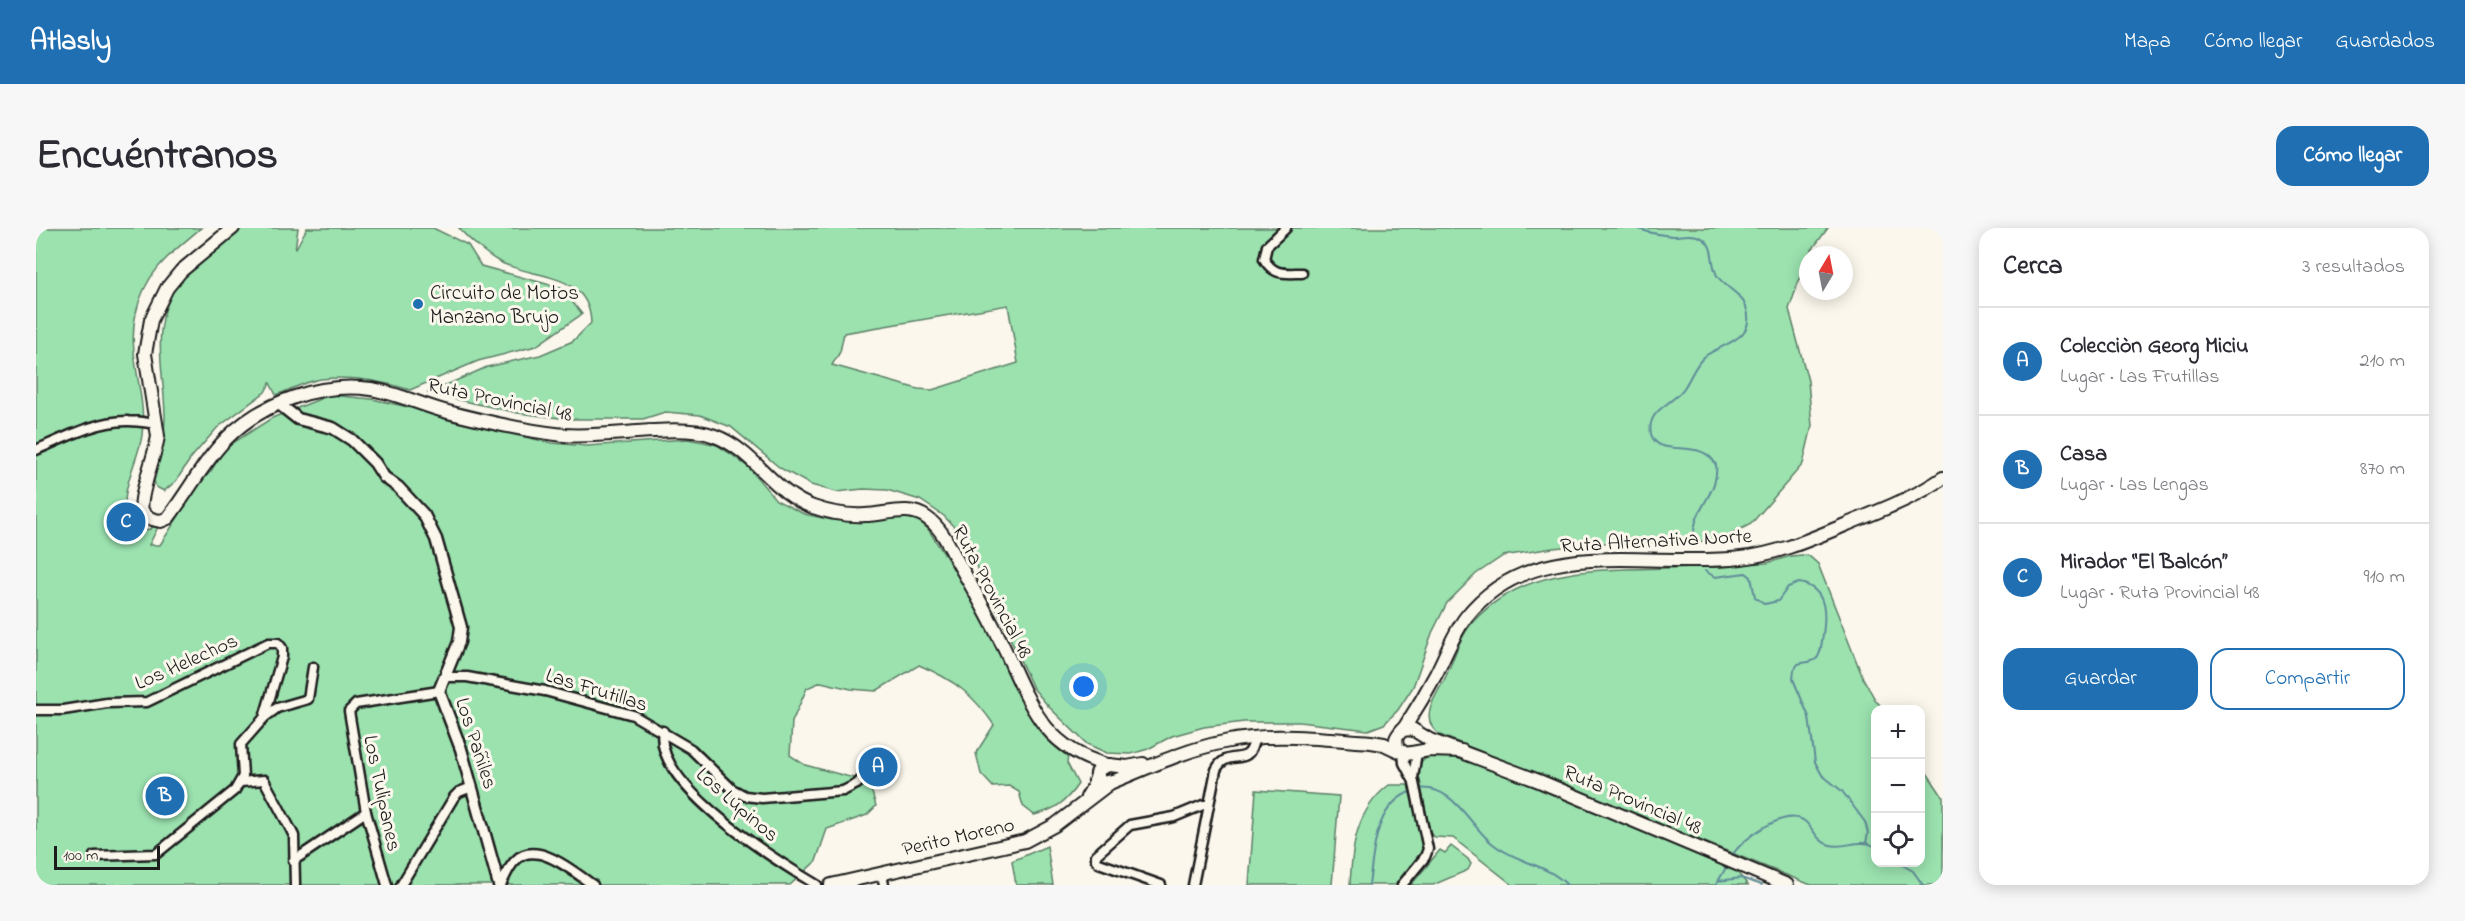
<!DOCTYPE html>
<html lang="es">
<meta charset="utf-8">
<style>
:root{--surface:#fff;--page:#f7f7f7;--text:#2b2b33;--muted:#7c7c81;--line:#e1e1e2;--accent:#1f6fb2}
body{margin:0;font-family:"Indie Flower",sans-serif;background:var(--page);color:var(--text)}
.controls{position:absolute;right:18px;bottom:18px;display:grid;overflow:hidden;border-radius:12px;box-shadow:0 3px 15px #0003}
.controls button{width:54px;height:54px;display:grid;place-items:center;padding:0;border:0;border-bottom:2px solid var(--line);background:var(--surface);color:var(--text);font:30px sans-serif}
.compass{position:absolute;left:1763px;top:18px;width:54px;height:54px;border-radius:50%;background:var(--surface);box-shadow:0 3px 15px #0003;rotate:10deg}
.scale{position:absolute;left:18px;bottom:15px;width:106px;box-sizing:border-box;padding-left:6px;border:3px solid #1c1c1c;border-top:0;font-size:16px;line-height:21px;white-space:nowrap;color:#1c1c1c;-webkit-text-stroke:4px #fbf7ec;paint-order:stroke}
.you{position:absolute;left:1048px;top:459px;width:21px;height:21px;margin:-15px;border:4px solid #fff;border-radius:50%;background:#1a73e8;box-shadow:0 0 0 9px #1a73e833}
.badge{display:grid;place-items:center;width:39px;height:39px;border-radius:50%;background:var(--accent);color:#fff;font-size:20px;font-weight:700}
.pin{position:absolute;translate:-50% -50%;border:3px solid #fff;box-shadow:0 2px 6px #0006}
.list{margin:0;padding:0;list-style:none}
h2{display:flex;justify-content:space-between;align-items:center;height:78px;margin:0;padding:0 24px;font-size:26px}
h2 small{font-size:20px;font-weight:400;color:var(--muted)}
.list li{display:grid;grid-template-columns:39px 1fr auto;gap:18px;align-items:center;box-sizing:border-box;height:108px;padding:0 24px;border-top:2px solid var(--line)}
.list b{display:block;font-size:22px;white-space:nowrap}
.list p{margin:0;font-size:20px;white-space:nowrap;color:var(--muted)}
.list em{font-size:20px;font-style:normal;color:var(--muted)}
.actions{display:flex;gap:12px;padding:18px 24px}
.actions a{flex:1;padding:14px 0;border:2px solid var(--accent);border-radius:18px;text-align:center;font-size:21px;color:var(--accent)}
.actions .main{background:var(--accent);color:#fff}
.icon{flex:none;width:33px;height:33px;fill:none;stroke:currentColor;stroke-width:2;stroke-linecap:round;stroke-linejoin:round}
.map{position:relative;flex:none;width:1907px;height:657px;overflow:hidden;border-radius:18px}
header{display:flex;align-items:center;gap:36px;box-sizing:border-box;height:84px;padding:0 30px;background:var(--accent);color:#fff}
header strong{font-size:28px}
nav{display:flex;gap:33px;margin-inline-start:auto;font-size:21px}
.intro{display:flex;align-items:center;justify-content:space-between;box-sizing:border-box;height:144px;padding:0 36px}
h1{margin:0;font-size:42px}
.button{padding:15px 27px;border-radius:18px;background:var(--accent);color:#fff;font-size:21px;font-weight:700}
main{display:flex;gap:36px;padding:0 36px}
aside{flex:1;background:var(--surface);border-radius:18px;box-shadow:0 3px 15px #0003}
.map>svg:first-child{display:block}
.green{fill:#9be2af;stroke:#5c7f66;stroke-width:1.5;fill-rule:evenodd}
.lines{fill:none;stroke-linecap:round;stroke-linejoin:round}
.stream{stroke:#5f8c98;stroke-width:2}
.minor-casing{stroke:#1c1c1c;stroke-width:13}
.tertiary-casing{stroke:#1c1c1c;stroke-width:15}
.secondary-casing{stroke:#1c1c1c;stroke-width:16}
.minor{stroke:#fbf7ec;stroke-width:8}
.tertiary{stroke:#fbf7ec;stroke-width:10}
.secondary{stroke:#fbf7ec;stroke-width:12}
.poi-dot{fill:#1f6fb2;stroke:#fbf7ec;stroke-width:2}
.labels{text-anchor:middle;stroke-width:6;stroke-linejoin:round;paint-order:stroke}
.poi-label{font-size:21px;fill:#1c1c1c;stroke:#fbf7ec;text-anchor:start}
.street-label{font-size:21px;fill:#1c1c1c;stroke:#fbf7ec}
</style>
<header>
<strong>Atlasly</strong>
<nav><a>Mapa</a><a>Cómo llegar</a><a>Guardados</a></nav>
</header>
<div class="intro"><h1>Encuéntranos</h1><a class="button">Cómo llegar</a></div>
<main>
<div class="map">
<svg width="1907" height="657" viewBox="0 0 1907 657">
<rect width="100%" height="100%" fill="#fbf7ec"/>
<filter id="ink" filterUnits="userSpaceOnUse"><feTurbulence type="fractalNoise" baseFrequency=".0167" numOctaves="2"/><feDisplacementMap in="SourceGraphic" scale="12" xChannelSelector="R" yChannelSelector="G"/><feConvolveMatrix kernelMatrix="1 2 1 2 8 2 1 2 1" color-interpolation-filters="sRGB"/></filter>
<g filter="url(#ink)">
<g class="green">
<path d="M0,0H165C134,26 109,44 100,85C90,127 111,165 106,207C103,236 69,283 107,302L114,301L125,293L113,317H124L144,286L153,267L175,243L189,220L236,190L294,167L336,171L381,181L416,193L516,215L551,218L651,211L668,214L681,217L695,226L713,240L740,272L768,286L796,292H824L865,288L883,293L892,301L967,417L1018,515L1023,520L1033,521L1031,535L1042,556C1030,574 1019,582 998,587L987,578L983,564L973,558L957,559L945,546L940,525L958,497C937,466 918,452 883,437L840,463L815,461L785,454L771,460L756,494L754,527L769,537L833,554L840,578L831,587L791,601L780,633L754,657H0Z"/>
<path d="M204,0H262L259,22L271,0H397L432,17L445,38L525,60L546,86L500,118L442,133L374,162C346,153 314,148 285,151C270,153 254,162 240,167L234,155L229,164L181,200L155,230L140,253L128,263L120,259L118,253C123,231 129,212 129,190C129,143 112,100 142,55C157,34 184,18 204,0Z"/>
<path d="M423,0H1792L1772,27L1753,81L1772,153L1776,198L1767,236L1715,296L1686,311L1642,316L1576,314L1517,320L1467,328L1440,346L1411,375L1396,405L1377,459L1362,482L1348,496L1332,502L1263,494H1208L1168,499L1136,508L1112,521L1095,526L1071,525L1051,516L1013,479L997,460L927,309L908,288L884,272L851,262L827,261L800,264L775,257L744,240L695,199L664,187L629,184L607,191H532L482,185L392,165L451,139L504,127L537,113L555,95C553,42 496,52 462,33C451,27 431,10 423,0ZM972,77L982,135L896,162L882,161L796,137L804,124L808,105Z"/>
<path d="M1766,327L1773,328L1782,336L1827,450L1840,473L1848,481L1840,482V634H1884L1885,536L1907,569V657H1775L1404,507C1384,493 1396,473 1406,456C1417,436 1421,413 1436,395C1486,338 1562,342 1631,340C1664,339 1698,336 1731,335L1755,328Z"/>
<path d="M1405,526L1433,530L1701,644L1712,657H1477L1417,610L1399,609L1394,605L1382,542C1385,530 1393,528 1405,526Z"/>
<path d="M1353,557H1372L1387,617L1386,623L1360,657H1314C1316,618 1320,582 1353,557Z"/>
<path d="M1220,562L1303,568L1296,657H1213Z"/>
<path d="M1011,618L1017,657H980L976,633Z"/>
<path d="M1415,618L1432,631L1435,636L1432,642L1397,657H1375L1404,622L1409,625Z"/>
</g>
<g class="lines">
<g class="stream">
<path d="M1601,0C1612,5 1625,7 1637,8C1646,8 1655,5 1664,9C1681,17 1673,36 1682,49C1690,60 1705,65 1710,79C1722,112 1684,116 1668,129C1658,138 1655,150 1648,160C1638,176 1610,181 1615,206C1622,232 1666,208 1680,237C1684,268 1651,283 1659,318"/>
<path d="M1669,343L1679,349L1710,345L1715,349L1719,369L1729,376L1742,373L1752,359L1763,355C1793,360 1790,390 1786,413C1785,419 1785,427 1780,431C1775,435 1768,434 1762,436L1758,442L1757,451L1773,489L1779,534L1786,547L1806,563L1829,594L1832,605L1830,615"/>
<path d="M1381,561C1419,556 1432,597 1457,616C1479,634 1511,636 1531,657"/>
<path d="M1696,628C1705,611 1747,581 1767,592C1778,599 1780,614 1794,617C1810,621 1824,609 1840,619"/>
<path d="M1861,634L1877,643L1887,657"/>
<path d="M1682,653L1705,650L1726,657"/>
<path d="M1333,657C1338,623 1338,577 1376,563"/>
<path d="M1680,657L1692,636"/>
</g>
<defs>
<g id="minor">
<path d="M1250,0L1231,18L1228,31C1238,48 1248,45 1266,45"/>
<path d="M0,222C28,210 62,192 93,193C103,193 112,195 121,196"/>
<path d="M410,449H431L509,463L597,487L655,521L696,561L709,568L726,570L807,563L821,556L844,532"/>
<path d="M0,482H27L71,475L111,474L232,415H242L246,420V429L228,490L205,516L207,548L199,562L120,626L58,628"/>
<path d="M229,489L241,480L272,471L277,439"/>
<path d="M627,503C616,556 741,633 781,657"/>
<path d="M1367,525L1368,535L1376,550"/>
<path d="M205,554L228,552L255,602L258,608L259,657"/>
<path d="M257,633L330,584"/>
<path d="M846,646L848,657"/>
<path d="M351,657L330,584L313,483L320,476L403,463"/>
<path d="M365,657L418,569L423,564L436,559"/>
<path d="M465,657C469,649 473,638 480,632C501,611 539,645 557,657"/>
<path d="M1125,657L1063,635L1060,632V627L1094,597L1138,589L1167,577H1172"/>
<path d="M1157,657L1180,542C1192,518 1214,543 1218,510"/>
<path d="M1366,657L1389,629L1392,621L1377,550L1381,524"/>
</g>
<path id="tertiary" d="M243,176L262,191L297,200L316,212L339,235L348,249L362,259L388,287L400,311L425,399L423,414L403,463L425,521L463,657"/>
<g id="secondary">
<path d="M197,0L145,43L131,60L115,92L109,126L122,208C120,225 102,270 106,282C109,290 117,292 125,293L132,290C152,264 168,233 191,210C227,174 285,154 335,161C360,165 383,176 408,183C446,193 488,203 528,207C571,211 643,194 679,208C719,223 737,265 777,279C794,285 811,288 829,287C849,287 873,276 891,290C907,301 915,322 924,338C939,364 955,392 968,420C994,475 1006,519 1071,537"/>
<path d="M1366,502L1376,501L1394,512L1503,553L1751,657"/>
<path d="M1426,523L1393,522L1370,526L1361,520L1360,511C1362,505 1367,502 1370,497C1381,480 1391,463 1400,446C1410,427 1417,406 1430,389C1497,304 1613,341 1705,330C1742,326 1775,311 1809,297C1842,283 1877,271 1907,250"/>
<path d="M1073,537L1091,539L1107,536"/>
<path d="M1061,545L1063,552L1067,555L1077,553"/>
<path d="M1076,554C1113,539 1149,522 1188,514C1235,504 1287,511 1335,514L1348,516L1365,524"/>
<path d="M1051,569L1057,559L1063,541L1073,537"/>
<path d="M795,657L989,613L1019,597L1074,555"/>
</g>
</defs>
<use href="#minor" class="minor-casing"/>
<use href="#tertiary" class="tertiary-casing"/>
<use href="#secondary" class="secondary-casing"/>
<use href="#minor" class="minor"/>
<use href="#tertiary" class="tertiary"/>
<use href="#secondary" class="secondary"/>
</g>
</g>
<circle class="poi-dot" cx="382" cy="76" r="6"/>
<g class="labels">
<g class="poi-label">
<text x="394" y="71">Circuito de Motos<tspan x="394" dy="24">Manzano Brujo</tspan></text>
</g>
<g class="street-label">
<text transform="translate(464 171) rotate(12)" y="7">Ruta Provincial 48</text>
<text transform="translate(1620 312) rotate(-3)" y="7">Ruta Alternativa Norte</text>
<text transform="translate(957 363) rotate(62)" y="7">Ruta Provincial 48</text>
<text transform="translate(150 433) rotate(-24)" y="7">Los Helechos</text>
<text transform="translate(561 461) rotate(17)" y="7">Las Frutillas</text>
<text transform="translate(441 515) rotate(72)" y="7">Los Pañiles</text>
<text transform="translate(347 565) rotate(78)" y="7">Los Tulipanes</text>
<text transform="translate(1597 571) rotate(23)" y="7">Ruta Provincial 48</text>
<text transform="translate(702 576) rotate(41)" y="7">Los Lupinos</text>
<text transform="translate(922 608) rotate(-13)" y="7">Perito Moreno</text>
</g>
</g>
</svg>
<div class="controls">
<button>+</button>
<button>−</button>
<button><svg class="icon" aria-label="locate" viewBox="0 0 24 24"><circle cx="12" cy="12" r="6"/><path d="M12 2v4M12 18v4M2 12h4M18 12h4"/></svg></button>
</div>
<svg class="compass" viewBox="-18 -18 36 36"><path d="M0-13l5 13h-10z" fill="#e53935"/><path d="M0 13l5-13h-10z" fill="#7c7c81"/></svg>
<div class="scale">100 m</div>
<div class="you"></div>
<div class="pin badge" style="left:842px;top:539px">A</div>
<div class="pin badge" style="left:129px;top:568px">B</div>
<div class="pin badge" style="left:90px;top:294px">C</div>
</div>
<aside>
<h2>Cerca<small>3 resultados</small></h2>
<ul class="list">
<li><span class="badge">A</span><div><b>Colecciòn Georg Miciu</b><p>Lugar · Las Frutillas</p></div><em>210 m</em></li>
<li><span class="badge">B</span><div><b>Casa</b><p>Lugar · Las Lengas</p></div><em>870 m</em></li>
<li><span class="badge">C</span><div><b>Mirador “El Balcón”</b><p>Lugar · Ruta Provincial 48</p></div><em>910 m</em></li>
</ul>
<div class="actions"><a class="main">Guardar</a><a>Compartir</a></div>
</aside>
</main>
